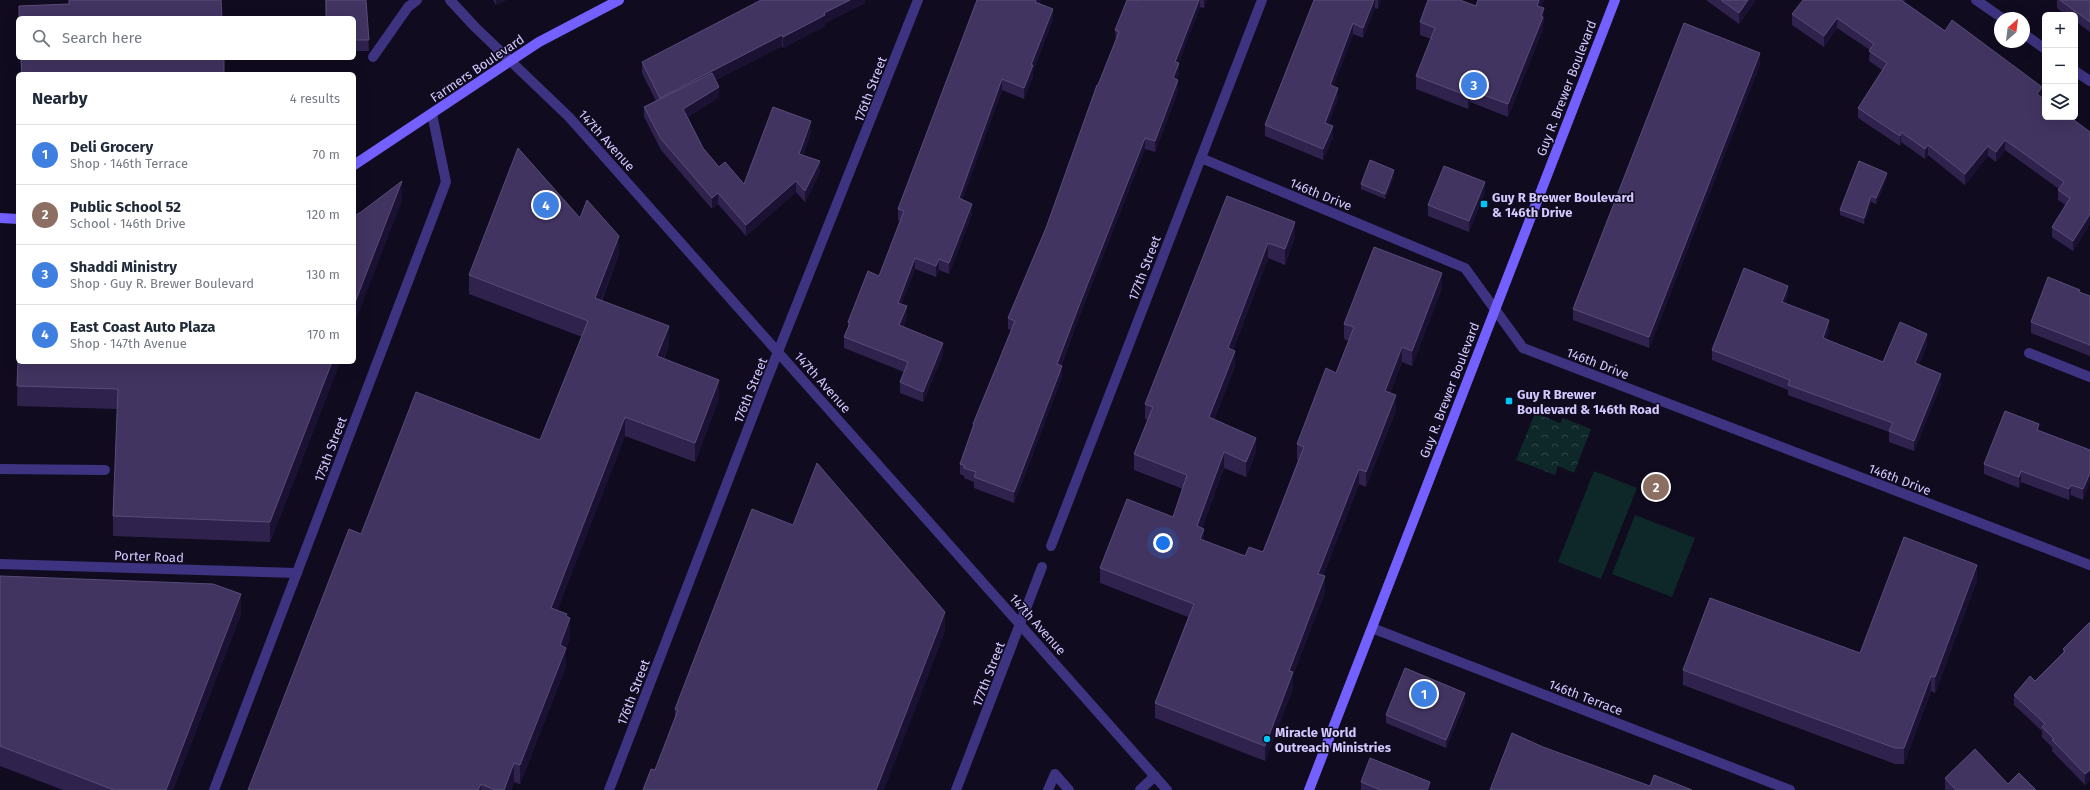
<!DOCTYPE html>
<meta charset="utf-8">
<style>
:root{--surface:#fff;--page:#f6f6f7;--text:#1f2937;--muted:#747a83;--line:#e0e1e3;--accent:#116f8c}
body{margin:0;font-family:"Fira Sans",sans-serif;background:var(--page);color:var(--text)}
.controls{position:absolute;right:12px;top:12px;display:grid;overflow:hidden;border-radius:6px;box-shadow:0 4px 16px #0002}
.controls button{width:36px;height:36px;display:grid;place-items:center;padding:0;border:0;border-bottom:1px solid var(--line);background:var(--surface);color:var(--text);font:20px sans-serif}
.compass{position:absolute;left:1994px;top:12px;width:36px;height:36px;border-radius:50%;background:var(--surface);box-shadow:0 4px 16px #0002;rotate:28deg}
.you{position:absolute;left:1163px;top:543px;width:14px;height:14px;margin:-10px;border:3px solid #fff;border-radius:50%;background:#1a73e8;box-shadow:0 0 0 6px #1a73e833}
.badge{display:grid;place-items:center;width:26px;height:26px;border-radius:50%;background:var(--accent);color:#fff;font-size:13px;font-weight:700}
.pin{position:absolute;translate:-50% -50%;border:2px solid #fff;box-shadow:0 1px 4px #0006}
.list{margin:0;padding:0;list-style:none}
h2{display:flex;justify-content:space-between;align-items:center;height:52px;margin:0;padding:0 16px;font-size:17px}
h2 small{font-size:13px;font-weight:400;color:var(--muted)}
.list li{display:grid;grid-template-columns:26px 1fr auto;gap:12px;align-items:center;box-sizing:border-box;height:60px;padding:0 16px;border-top:1px solid var(--line)}
.list b{display:block;font-size:15px;white-space:nowrap}
.list p{margin:0;font-size:13px;white-space:nowrap;color:var(--muted)}
.list em{font-size:13px;font-style:normal;color:var(--muted)}
.icon{flex:none;width:22px;height:22px;fill:none;stroke:currentColor;stroke-width:2;stroke-linecap:round;stroke-linejoin:round}
.map{position:relative;flex:none;width:2090px;height:790px;overflow:hidden}
.search{position:absolute;background:var(--surface);box-shadow:0 4px 16px #0002;left:16px;top:16px;width:340px;height:44px;display:flex;align-items:center;gap:10px;box-sizing:border-box;padding:0 14px;border-radius:6px;color:var(--muted);font-size:15px}
.panel{position:absolute;background:var(--surface);box-shadow:0 4px 16px #0002;left:16px;top:72px;width:340px;height:292px;border-radius:6px}
.map>svg:first-child{display:block}
.green{fill:#0e2729}
.forest{fill:url(#forest-crowns)}
.lines{fill:none;stroke-linecap:round;stroke-linejoin:round}
.service{stroke:#3d3380;stroke-width:10}
.minor{stroke:#3d3380;stroke-width:10}
.tertiary{stroke:#3d3380;stroke-width:10}
.secondary{stroke:#7360ff;stroke-width:10}
.wall{fill:#2f234e}
.shaded-wall{fill:#1b1233}
.building{fill:#413461;stroke:#584c7a}
.poi-dot{fill:#00c4f4;stroke:#100b1f;stroke-width:1.5}
.labels{text-anchor:middle;stroke-width:3;stroke-linejoin:round;paint-order:stroke}
.street-label{font-size:13px;fill:#d4c9ff;stroke:#100b1f}
.poi-label{font-size:13px;font-weight:bold;fill:#d4c9ff;stroke:#100b1f;text-anchor:start}
</style>
<div class="map">
<svg width="2090" height="790" viewBox="0 0 2090 790">
<defs>
<pattern id="forest-crowns" width="20" height="18" patternUnits="userSpaceOnUse"><rect width="20" height="18" fill="#0e2729"/><path d="M2 6a3 3 0 1 1 6 0M12 15a3 3 0 1 1 6 0" fill="none" stroke="#304549"/></pattern>
</defs>
<rect width="100%" height="100%" fill="#100b1f"/>
<g class="green">
<path d="M1594,471L1637,488L1601,579L1558,562Z"/>
<path d="M1635,515L1695,538L1672,597L1612,574Z"/>
</g>
<path class="forest" d="M1535,413L1560,423L1563,418L1591,429L1574,473L1558,466L1555,475L1516,460Z"/>
<g class="lines">
<g class="service">
<path d="M373,57L408,7L417,0"/>
<path d="M0,469L105,470"/>
<path d="M1048,790L1055,774L1069,790"/>
<path d="M1140,790L1155,776"/>
</g>
<g class="minor">
<path d="M1976,0L2002,18"/>
<path d="M2024,34L2045,49"/>
<path d="M2075,71L2090,81"/>
<path d="M1201,158L1465,268L1523,348L2090,565"/>
<path d="M2029,353L2090,377"/>
<path d="M1051,546L1262,0"/>
<path d="M0,564L297,573"/>
<path d="M1372,628L1790,790"/>
<path d="M214,790L446,182L432,114"/>
<path d="M609,790L762,392L918,0"/>
<path d="M956,790L1042,567"/>
</g>
<path class="tertiary" d="M450,0L475,27L569,117L1167,790"/>
<g class="secondary">
<path d="M354,165L539,42L619,0"/>
<path d="M0,218L18,219"/>
<path d="M1309,790L1615,0"/>
</g>
</g>
<g class="wall">
<path d="M325,0H366L369,51H354V18H326Z"/>
<path d="M493,0H506L496,5Z"/>
<path d="M865,0V3L825,23V26L783,48L782,46L716,80L719,97L688,117L703,148L719,167L744,184L811,132L803,155L820,172L805,202L796,192L746,236L718,204L712,209L661,150L644,117V107L656,101L642,73V62Z"/>
<path d="M977,0H1041L1039,3L1053,19L1033,72V76L1024,99L1002,90L962,200L972,214L949,274L939,270L936,277L915,269L901,305L907,317L903,327L943,354L923,402L900,393V382L904,372L844,348V337L848,328V322L879,276L900,221L898,220V209Z"/>
<path d="M1138,0H1207L1204,8L1200,7L1178,63L1179,74L1177,79L1178,91L1155,152L1145,149L1077,322L1061,366L1062,377L1014,503L974,488V482L964,478V476L960,474V464L973,428V424L1012,330L1008,329V318L1046,228L1116,41L1115,30Z"/>
<path d="M1314,0H1381L1378,9L1375,8L1363,38L1353,34L1338,74L1333,86L1338,99L1328,124L1333,137L1323,160L1265,136V125Z"/>
<path d="M1478,0H1544L1541,7L1544,21L1543,24V29L1508,117L1470,102L1468,109L1416,89V76L1431,39L1420,35V22L1476,6Z"/>
<path d="M1706,0H1755V1L1739,24Z"/>
<path d="M1905,0L1904,2L2041,97L2090,132V224L2073,251L2052,237V227L2066,205L2058,200V190L2059,189L2005,150L1996,162L1988,156L1965,185L1928,155L1925,159L1901,142L1900,146L1858,118V108L1882,70L1869,61L1870,50L1837,28L1824,47L1792,25V14Z"/>
<path d="M2057,0H2090V32L2075,21V15H2066L2057,8Z"/>
<path d="M20,58H224V74H21Z"/>
<path d="M1760,64L1649,348L1573,320V309Z"/>
<path d="M1394,176L1385,199L1361,189V184Z"/>
<path d="M1887,178L1876,204L1871,202L1864,224L1840,215V210Z"/>
<path d="M1485,192L1469,232L1428,216V205Z"/>
<path d="M1227,196L1295,237L1285,265L1268,258L1233,350L1235,366L1214,420L1256,453L1246,477L1224,468L1202,528L1204,541L1245,556L1263,552L1298,460H1297V444L1336,373L1349,341L1344,339V324L1442,288L1412,366L1402,362L1390,393L1396,410L1366,487L1359,484L1323,576L1325,592L1293,675V688L1265,761L1155,718V703L1188,617L1100,583V568L1173,517L1183,489L1134,470V454L1148,420L1145,419V404Z"/>
<path d="M580,218L619,254L602,300L669,345L664,359L719,399L695,462L625,436L557,610L567,617L570,637L566,649V666L520,784L514,782L511,790H248L361,534L540,440L582,337L469,294V275Z"/>
<path d="M2080,293L2090,296V356L2031,333V322Z"/>
<path d="M1788,296L1785,303L1829,331L1826,340L1883,362L1927,345L1919,364L1941,384L1914,451L1889,442V432L1788,395V390L1712,360V350Z"/>
<path d="M18,362H340L270,542L113,536V516L117,409L17,406Z"/>
<path d="M2039,430L2090,450L2083,500L2071,495L2069,500L2021,482L2019,488L1984,474V464Z"/>
<path d="M0,576L241,614L173,790H63L0,766Z"/>
<path d="M1977,580L1935,693L1931,691L1904,764H1895L1683,685V670L1860,653Z"/>
<path d="M2090,622V780L2085,785L2052,751V747L2042,737V731L2014,705V695L2035,681L2063,653V649Z"/>
<path d="M945,632L675,721V709Z"/>
<path d="M1465,702L1446,748L1386,723V715Z"/>
<path d="M1945,778L2008,784L2036,790H1946L1945,789Z"/>
<path d="M1361,782L1430,790H1361Z"/>
</g>
<g class="shaded-wall">
<path d="M496,0H506L496,5Z"/>
<path d="M850,0H865V3L825,23V26L783,48V37L824,13Z"/>
<path d="M1036,0H1041L1035,13V2Z"/>
<path d="M1199,0H1200V7L1175,73V62Z"/>
<path d="M1204,0H1207L1204,8Z"/>
<path d="M1374,0H1375V8L1363,38V28Z"/>
<path d="M1378,0H1381L1378,9Z"/>
<path d="M1539,0H1544L1537,18V6Z"/>
<path d="M1748,0H1755V1L1739,24V13Z"/>
<path d="M1544,8V21L1543,24V29L1508,117V104Z"/>
<path d="M1053,9V19L1033,72V76L1024,99V88L1031,65Z"/>
<path d="M1837,18V28L1824,47V36Z"/>
<path d="M1353,23V34L1330,96V85Z"/>
<path d="M782,35V46L660,109V98Z"/>
<path d="M1760,53V64L1649,348V337Z"/>
<path d="M1179,63V74L1173,89V78Z"/>
<path d="M1002,79V90L959,209V198Z"/>
<path d="M1178,80V91L1155,152V141Z"/>
<path d="M719,87V97L683,120V109Z"/>
<path d="M2042,87V97L2037,94Z"/>
<path d="M1338,88V99L1325,134V123Z"/>
<path d="M1470,90V102L1468,109V96Z"/>
<path d="M811,121V132L799,165V154Z"/>
<path d="M1333,126V137L1323,160V149Z"/>
<path d="M1901,132V142L1900,146V136Z"/>
<path d="M1145,138V149L1077,322L1057,375V364L1077,311Z"/>
<path d="M2005,140V150L1996,162V152Z"/>
<path d="M1928,145V155L1925,159V149Z"/>
<path d="M1988,146V156L1965,185V174Z"/>
<path d="M820,161V172L805,202V191Z"/>
<path d="M1394,170V176L1385,199V194Z"/>
<path d="M1887,173V178L1876,204V198Z"/>
<path d="M402,181V201L354,325V305Z"/>
<path d="M796,181V192L746,236V225Z"/>
<path d="M1485,182V192L1469,232V221Z"/>
<path d="M718,193V204L712,209V198Z"/>
<path d="M1871,196V202L1864,224V218Z"/>
<path d="M972,204V214L949,274V263Z"/>
<path d="M2090,214V224L2073,251V241Z"/>
<path d="M1295,222V237L1285,265V249Z"/>
<path d="M619,236V254L595,316V298Z"/>
<path d="M1268,243V258L1228,363V348Z"/>
<path d="M915,258V269L898,314V303Z"/>
<path d="M939,259V270L936,277V266Z"/>
<path d="M1442,273V288L1412,366V351Z"/>
<path d="M1788,286V296L1782,312V302Z"/>
<path d="M907,306V317L899,336V325Z"/>
<path d="M1829,320V331L1823,349V338Z"/>
<path d="M669,326V345L657,375V356Z"/>
<path d="M1927,334V345L1915,373V363Z"/>
<path d="M943,343V354L923,402V392Z"/>
<path d="M1402,347V362L1385,406V391Z"/>
<path d="M1235,351V366L1209,433V417Z"/>
<path d="M332,362H340L270,542V522Z"/>
<path d="M1062,366V377L1014,503V492Z"/>
<path d="M1941,374V384L1914,451V441Z"/>
<path d="M719,380V399L695,462V443Z"/>
<path d="M1396,395V410L1366,487V472Z"/>
<path d="M625,417V436L551,627V608Z"/>
<path d="M2039,424V435L2037,430Z"/>
<path d="M1256,438V453L1246,477V462Z"/>
<path d="M1224,452V468L1197,541V526Z"/>
<path d="M1359,469V484L1318,589V574Z"/>
<path d="M2021,471V482L2019,488V477Z"/>
<path d="M2090,473V483L2083,500V489Z"/>
<path d="M2071,485V495L2069,500V489Z"/>
<path d="M1204,529V544L1200,539Z"/>
<path d="M1977,565V580L1935,693V677Z"/>
<path d="M1325,576V592L1293,675V688L1265,761V746L1289,671Z"/>
<path d="M241,594V614L173,790H166Z"/>
<path d="M945,612V632L884,790H876Z"/>
<path d="M567,614V626L570,618V637L566,649V666L520,784V765Z"/>
<path d="M1931,676V691L1904,764V748Z"/>
<path d="M1465,693V702L1446,748V740Z"/>
<path d="M514,763V782L511,790H504Z"/>
<path d="M2090,770V780L2085,785V774Z"/>
<path d="M1430,782V790H1427Z"/>
<path d="M481,784V790H478Z"/>
</g>
<g class="building">
<path d="M69,0H221L222,18H19V6L69,4Z"/>
<path d="M326,0H366L369,40H354V18H326Z"/>
<path d="M761,0H850L824,13L825,15L783,37L782,35L660,98L642,62Z"/>
<path d="M977,0H1036L1035,2L1053,9L1031,65H1033L1024,88L1002,79L959,198L972,204L949,263L939,259L936,266L915,258L898,303L907,306L899,325L943,343L923,392L900,382L908,362L844,337L850,323L848,322L868,271L879,276L904,211L898,209Z"/>
<path d="M1127,0H1134L1138,1V0H1199L1175,62L1179,63L1173,78L1178,80L1155,141L1145,138L1077,311L1057,364L1062,366L1014,492L974,477L976,472L964,468V465L960,464L974,424H973L1015,321L1008,318L1046,228L1097,85H1098L1119,32L1115,30Z"/>
<path d="M1314,0H1374L1363,28L1353,23L1330,85L1338,88L1325,123L1333,126L1323,149L1265,125Z"/>
<path d="M1428,0H1460L1476,6L1478,0H1539L1537,6L1544,8L1541,16L1543,17L1508,104L1470,90L1468,96L1416,76L1435,28L1420,22Z"/>
<path d="M1721,0H1748L1739,13Z"/>
<path d="M1803,0H1901L1945,31L1952,20L2042,87L2037,94L2045,100V117H2070L2090,132V214L2073,241L2052,227L2070,198L2058,190L2064,182L2005,140L1996,152L1988,146L1965,174L1928,145L1925,149L1901,132L1900,136L1858,108L1887,63L1869,51L1874,44L1837,18L1824,36L1792,14Z"/>
<path d="M2060,0H2090V22Z"/>
<path d="M1684,23L1760,53L1649,337L1573,309Z"/>
<path d="M21,58H224V74H22Z"/>
<path d="M712,73L719,87L683,109L703,148L719,167L725,162L744,184L773,107L811,121L799,154L820,161L805,191L796,181L746,225L718,193L712,198L661,139L644,107Z"/>
<path d="M518,148L580,218L587,200L619,236L595,298L669,326L657,356L719,380L695,443L625,417L551,608L567,614L566,616L570,618L560,645L566,648L520,765L514,763L504,790H496L481,784L478,790H248L349,529L361,534L416,392L540,440L588,321L469,275Z"/>
<path d="M1370,160L1394,170L1385,194L1361,184Z"/>
<path d="M1859,161L1887,173L1876,198L1871,196L1864,218L1840,210Z"/>
<path d="M1444,166L1485,182L1469,221L1428,205Z"/>
<path d="M402,181L354,305V216L361,212Z"/>
<path d="M1227,196L1295,222L1285,249L1268,243L1228,348L1235,351L1209,417L1256,438L1246,462L1224,452L1197,526L1204,529L1200,539L1245,556L1249,547L1263,552L1304,447L1297,444L1326,368L1336,373L1354,327L1344,324L1374,247L1442,273L1412,351L1402,347L1385,391L1396,395L1366,472L1359,469L1318,574L1325,576L1289,671L1293,672L1265,746L1155,703L1194,604L1100,568L1127,499L1173,517L1187,475L1134,454L1153,407L1145,404Z"/>
<path d="M1744,268L1788,286L1782,302L1829,320L1823,338L1883,362L1900,322L1927,334L1915,363L1941,374L1914,441L1889,431L1893,423L1788,385L1790,380L1712,350Z"/>
<path d="M2048,277L2080,290L2079,292L2090,296V345L2031,322Z"/>
<path d="M18,359V362H332L270,522L113,516L118,389L17,386Z"/>
<path d="M2005,411L2039,424L2037,430L2090,450V473L2083,489L2071,485L2069,489L2021,471L2019,477L1984,464Z"/>
<path d="M817,463L945,612L876,790H643L651,769L655,770L678,710L675,709L752,509L793,525Z"/>
<path d="M1904,537L1977,565L1935,677L1931,676L1904,748H1895L1683,670L1710,598L1860,653Z"/>
<path d="M0,576L213,584L241,594L166,790H114L0,746Z"/>
<path d="M2090,622V770L2085,774L2052,740L2054,739L2042,727L2045,724L2014,695L2030,676L2035,681L2065,651L2063,649Z"/>
<path d="M1405,668L1465,693L1446,740L1386,715Z"/>
<path d="M1512,733L1543,747L1650,786L1654,775L1692,790H1490Z"/>
<path d="M1975,749L2008,784L2019,773L2036,790H1956L1945,778Z"/>
<path d="M1370,758L1430,782L1427,790H1381L1361,782Z"/>
</g>
<g class="poi-dot">
<rect x="1480" y="200" width="8" height="8" rx="2"/>
<rect x="1505" y="397" width="8" height="8" rx="2"/>
<circle cx="1267" cy="739" r="4"/>
</g>
<g class="labels">
<g class="street-label">
<text transform="translate(477 68) rotate(-34)" y="5">Farmers Boulevard</text>
<text transform="translate(1566 88) rotate(-69)" y="5">Guy R. Brewer Boulevard</text>
<text transform="translate(870 89) rotate(-69)" y="5">176th Street</text>
<text transform="translate(607 140) rotate(48)" y="5">147th Avenue</text>
<text transform="translate(1321 194) rotate(22)" y="5">146th Drive</text>
<text transform="translate(1144 268) rotate(-69)" y="5">177th Street</text>
<text transform="translate(1598 363) rotate(21)" y="5">146th Drive</text>
<text transform="translate(823 382) rotate(48)" y="5">147th Avenue</text>
<text transform="translate(750 390) rotate(-68)" y="5">176th Street</text>
<text transform="translate(1449 390) rotate(-69)" y="5">Guy R. Brewer Boulevard</text>
<text transform="translate(330 449) rotate(-69)" y="5">175th Street</text>
<text transform="translate(1900 479) rotate(21)" y="5">146th Drive</text>
<text transform="translate(149 556) rotate(2)" y="5">Porter Road</text>
<text transform="translate(1038 624) rotate(48)" y="5">147th Avenue</text>
<text transform="translate(988 674) rotate(-69)" y="5">177th Street</text>
<text transform="translate(633 692) rotate(-69)" y="5">176th Street</text>
<text transform="translate(1586 697) rotate(21)" y="5">146th Terrace</text>
</g>
<g class="poi-label">
<text x="1492" y="202">Guy R Brewer Boulevard<tspan x="1492" dy="15">&amp; 146th Drive</tspan></text>
<text x="1517" y="399">Guy R Brewer<tspan x="1517" dy="15">Boulevard &amp; 146th Road</tspan></text>
<text x="1275" y="737">Miracle World<tspan x="1275" dy="15">Outreach Ministries</tspan></text>
</g>
</g>
</svg>
<div class="controls">
<button>+</button>
<button>−</button>
<button><svg class="icon" aria-label="layers" viewBox="0 0 24 24"><path d="M12 4l9 5-9 5-9-5zM3 14l9 5 9-5"/></svg></button>
</div>
<svg class="compass" viewBox="-18 -18 36 36"><path d="M0-13l5 13h-10z" fill="#e53935"/><path d="M0 13l5-13h-10z" fill="#747a83"/></svg>
<div class="you"></div>
<div class="pin badge" style="left:1424px;top:694px;background:#3f7fe0">1</div>
<div class="pin badge" style="left:1656px;top:487px;background:#8d6e63">2</div>
<div class="pin badge" style="left:1474px;top:85px;background:#3f7fe0">3</div>
<div class="pin badge" style="left:546px;top:205px;background:#3f7fe0">4</div>
<div class="search"><svg class="icon" aria-label="search" viewBox="0 0 24 24"><circle cx="10" cy="10" r="6"/><path d="M15 15l6 6"/></svg>Search here</div>
<section class="panel">
<h2>Nearby<small>4 results</small></h2>
<ul class="list">
<li><span class="badge" style="background:#3f7fe0">1</span><div><b>Deli Grocery</b><p>Shop · 146th Terrace</p></div><em>70 m</em></li>
<li><span class="badge" style="background:#8d6e63">2</span><div><b>Public School 52</b><p>School · 146th Drive</p></div><em>120 m</em></li>
<li><span class="badge" style="background:#3f7fe0">3</span><div><b>Shaddi Ministry</b><p>Shop · Guy R. Brewer Boulevard</p></div><em>130 m</em></li>
<li><span class="badge" style="background:#3f7fe0">4</span><div><b>East Coast Auto Plaza</b><p>Shop · 147th Avenue</p></div><em>170 m</em></li>
</ul>
</section>
</div>
